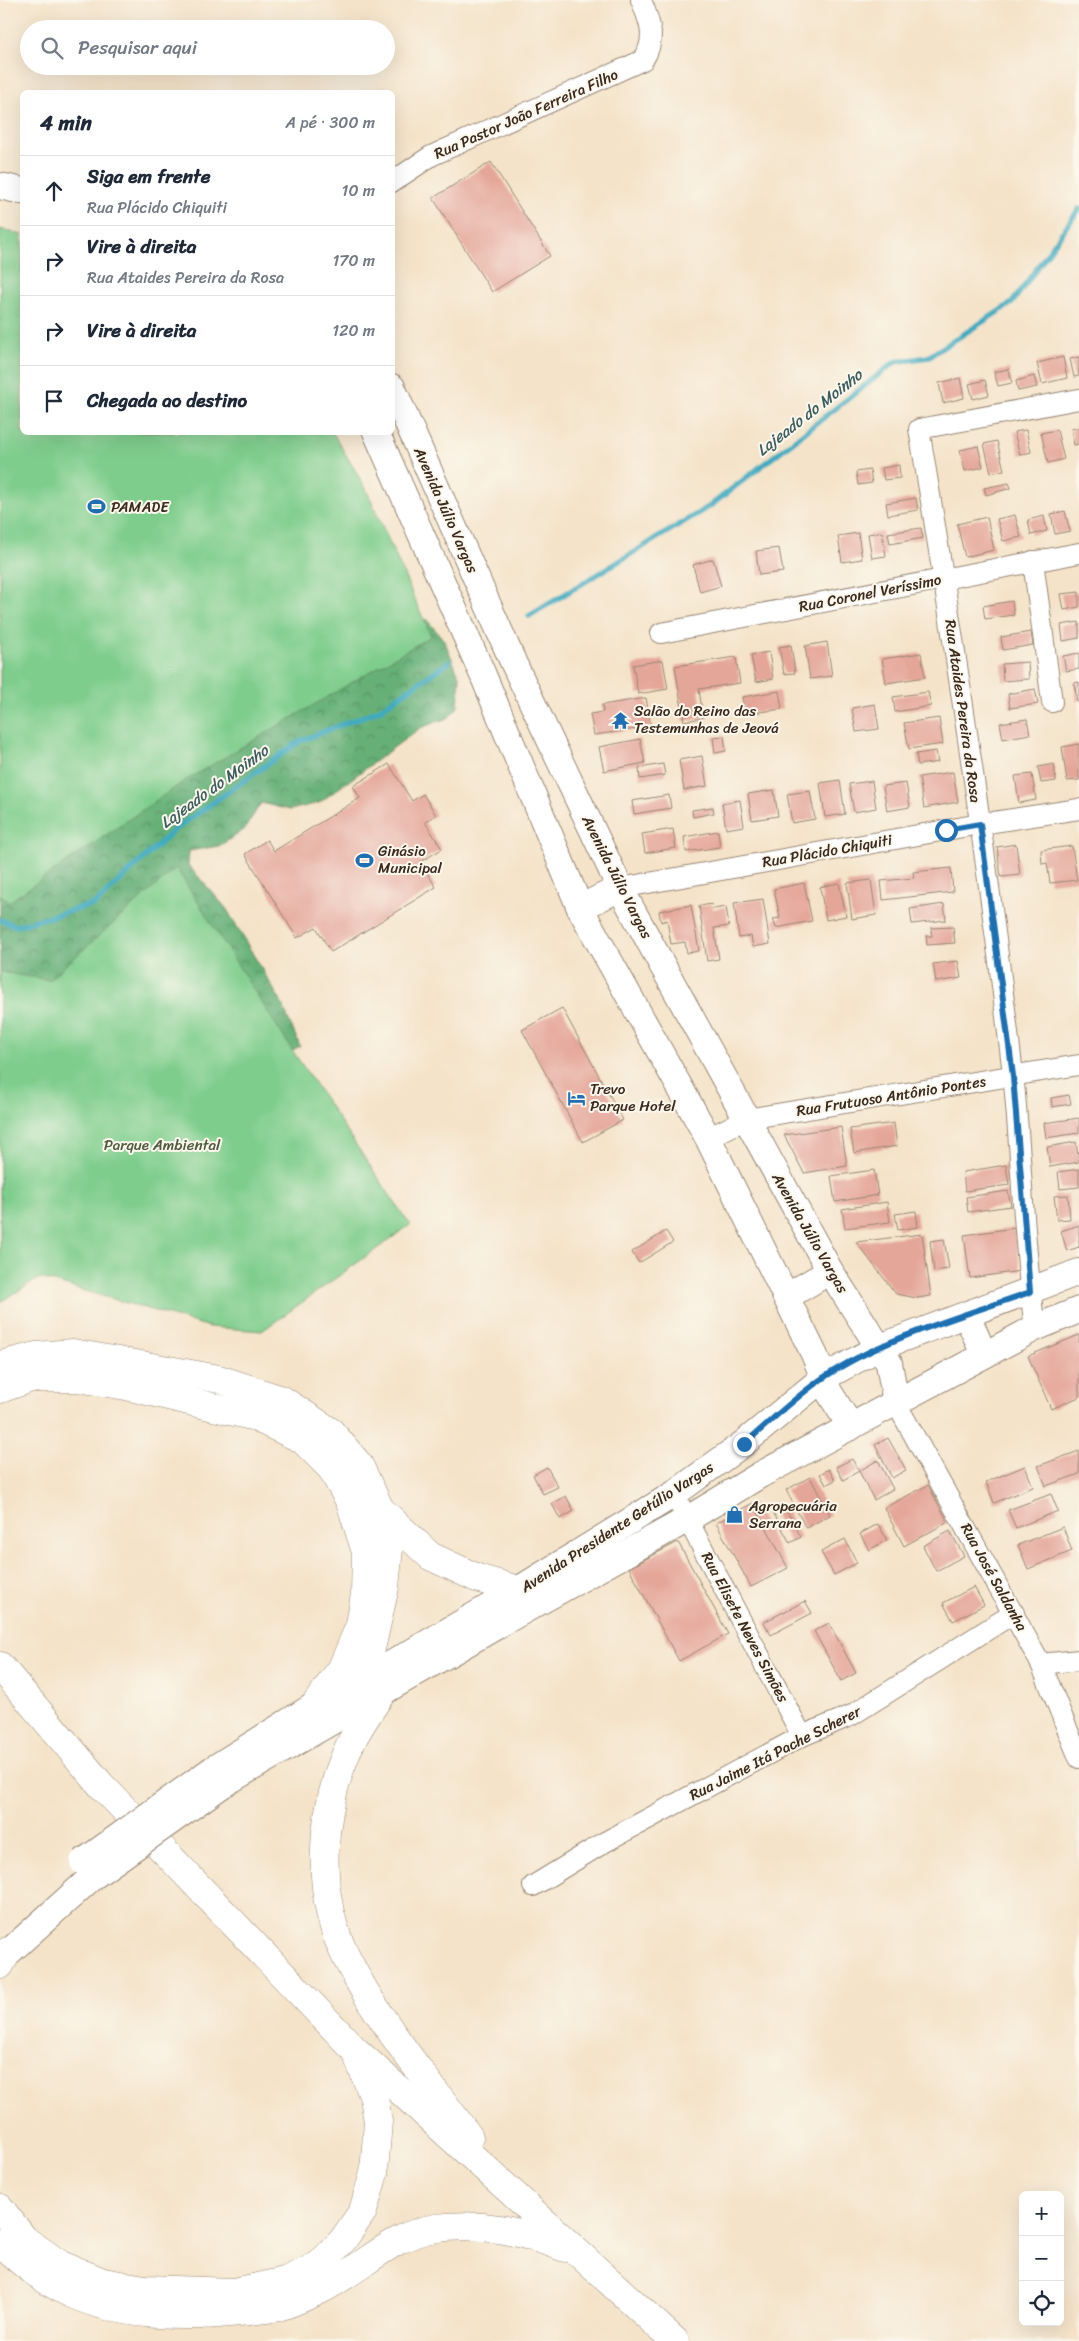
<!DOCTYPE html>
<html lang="pt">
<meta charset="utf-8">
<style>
:root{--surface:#fff;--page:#f6f6f7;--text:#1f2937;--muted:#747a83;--line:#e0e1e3}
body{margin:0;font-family:Sriracha,sans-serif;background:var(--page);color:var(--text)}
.controls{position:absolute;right:15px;bottom:15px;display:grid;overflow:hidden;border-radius:8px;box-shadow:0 5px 20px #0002}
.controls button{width:45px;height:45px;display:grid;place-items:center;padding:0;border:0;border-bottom:1px solid var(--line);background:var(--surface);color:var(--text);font:25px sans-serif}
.stop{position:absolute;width:15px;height:15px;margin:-11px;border:4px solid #1f6fb2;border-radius:50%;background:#fff}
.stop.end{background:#1f6fb2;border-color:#fff;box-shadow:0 1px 5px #0008}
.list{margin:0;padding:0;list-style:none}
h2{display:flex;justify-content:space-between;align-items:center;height:65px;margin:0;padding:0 20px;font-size:21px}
h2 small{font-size:16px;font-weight:400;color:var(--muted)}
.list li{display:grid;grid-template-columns:32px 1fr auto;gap:15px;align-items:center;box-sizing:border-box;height:70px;padding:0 20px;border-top:1px solid var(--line)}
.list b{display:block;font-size:19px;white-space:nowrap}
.list p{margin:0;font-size:16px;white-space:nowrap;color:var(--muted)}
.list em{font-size:16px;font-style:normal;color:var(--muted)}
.icon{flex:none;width:28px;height:28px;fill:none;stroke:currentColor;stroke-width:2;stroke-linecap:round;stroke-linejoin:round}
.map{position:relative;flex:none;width:1079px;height:2341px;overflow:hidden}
.search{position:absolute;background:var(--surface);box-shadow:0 5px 20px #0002;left:20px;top:20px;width:375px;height:55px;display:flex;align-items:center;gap:12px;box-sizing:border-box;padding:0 18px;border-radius:28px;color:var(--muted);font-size:19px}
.panel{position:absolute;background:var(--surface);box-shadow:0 5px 20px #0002;left:20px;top:90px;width:375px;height:345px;border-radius:8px}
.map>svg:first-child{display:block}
.forest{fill:url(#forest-crowns);stroke:#506d4b}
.park{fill:#7ecd8c;stroke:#5c7c55}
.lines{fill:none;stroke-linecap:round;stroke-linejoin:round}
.stream{stroke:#40aac0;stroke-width:5.5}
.building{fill:#e5a69a}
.minor-casing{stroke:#988674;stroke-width:22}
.major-casing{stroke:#988674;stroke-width:28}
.highway-casing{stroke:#988674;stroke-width:29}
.minor{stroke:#fff;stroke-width:20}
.major{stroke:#fff;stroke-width:26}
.highway{stroke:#fff;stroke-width:28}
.major-bridge-casing{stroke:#988674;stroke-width:28;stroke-linecap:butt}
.major-bridge{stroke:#fff;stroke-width:26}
.route{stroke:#1f6fb2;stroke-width:6}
.labels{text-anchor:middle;stroke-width:4;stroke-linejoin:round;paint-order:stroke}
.street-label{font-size:15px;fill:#3b2a1e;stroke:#fbf7ec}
.poi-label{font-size:15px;fill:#3b2a1e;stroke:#fbf7ec;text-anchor:start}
.park-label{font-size:15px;fill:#4f5b3f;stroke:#fbf7ec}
.water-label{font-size:16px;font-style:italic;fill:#3d5d5f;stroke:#fbf7ec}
</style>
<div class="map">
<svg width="1079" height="2341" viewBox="0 0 1079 2341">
<defs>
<pattern id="forest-crowns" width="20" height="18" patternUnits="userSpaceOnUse" patternTransform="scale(1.25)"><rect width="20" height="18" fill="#66b078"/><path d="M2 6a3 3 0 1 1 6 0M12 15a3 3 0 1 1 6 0" fill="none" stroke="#558f62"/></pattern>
</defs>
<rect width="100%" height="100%" fill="#fbf7ec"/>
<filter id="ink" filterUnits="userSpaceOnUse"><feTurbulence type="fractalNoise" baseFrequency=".02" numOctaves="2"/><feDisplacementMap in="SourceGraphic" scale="10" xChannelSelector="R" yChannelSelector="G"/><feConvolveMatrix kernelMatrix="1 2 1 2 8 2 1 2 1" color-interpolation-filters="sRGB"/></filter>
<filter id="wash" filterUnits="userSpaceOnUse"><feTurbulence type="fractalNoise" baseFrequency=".0096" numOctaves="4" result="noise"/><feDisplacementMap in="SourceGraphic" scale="20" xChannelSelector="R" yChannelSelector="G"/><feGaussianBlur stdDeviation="1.12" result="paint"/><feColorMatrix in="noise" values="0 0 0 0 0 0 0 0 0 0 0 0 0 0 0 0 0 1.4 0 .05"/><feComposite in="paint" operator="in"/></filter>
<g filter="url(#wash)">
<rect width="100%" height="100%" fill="#f4e3c9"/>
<path class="forest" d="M426,619L444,640L460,678L458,707L448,718L420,728L319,803L290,810L261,803L244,830L219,846L189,851L188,865L226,908L280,1000L300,1046L282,1056L98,944L71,961L69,976L0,994V861L385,650Z"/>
<g class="park">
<path d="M0,229L22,235V432L333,433L365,487L431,636L186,780L9,902L0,894Z"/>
<path d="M176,868L292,1050L410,1225L262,1331L210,1327L40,1278L0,1302V972L49,980Z"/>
</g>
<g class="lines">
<g class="stream">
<path d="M529,616L710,506L895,362L928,357L1012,303L1079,209"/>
<path d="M0,920L16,926L95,904L174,830L300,741L379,710L449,662"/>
</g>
</g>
<g id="blocks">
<g class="building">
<path d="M491,162L550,256L492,292L433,198Z"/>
<path d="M1063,357L1067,378L1042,384L1037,363Z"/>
<path d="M1079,357V376L1074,377L1070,359Z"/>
<path d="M1009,369L1012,383L998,386L994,372Z"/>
<path d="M1034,376L1037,387L1018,391L1016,381Z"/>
<path d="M960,378L964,398L943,403L939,383Z"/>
<path d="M985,380L989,395L973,399L969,384Z"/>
<path d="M1079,427V444L1074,445L1071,429Z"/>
<path d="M1026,430L1031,452L1020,455L1014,432Z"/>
<path d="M1057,430L1064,459L1048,463L1041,433Z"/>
<path d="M997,441L1004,470L991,473L984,444Z"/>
<path d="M978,446L983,467L965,471L960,450Z"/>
<path d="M899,465L900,478L884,480L882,468Z"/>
<path d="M870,470L872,483L858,485L856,472Z"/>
<path d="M1009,483L1011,488L986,495L984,488Z"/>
<path d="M916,498L918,510L888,515L886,503Z"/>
<path d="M1065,511L1070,531L1055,534L1051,514Z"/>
<path d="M1015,515L1021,537L1003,541L997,519Z"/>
<path d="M1044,516L1047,531L1031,535L1028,520Z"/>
<path d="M987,517L994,550L965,557L957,524Z"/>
<path d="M921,528L923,538L890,544L888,533Z"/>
<path d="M882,532L886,556L872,558L868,534Z"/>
<path d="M858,533L862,559L842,562L838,536Z"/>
<path d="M779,548L783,572L759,575L756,551Z"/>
<path d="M713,559L721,586L700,592L693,565Z"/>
<path d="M1079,592V607L1064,610L1061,594Z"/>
<path d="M1012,601L1014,615L985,619L983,606Z"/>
<path d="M1079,622V638L1063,641L1061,625Z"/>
<path d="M1031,632L1033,645L1003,650L1001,637Z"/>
<path d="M827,642L832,676L810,679L805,646Z"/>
<path d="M791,645L795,673L784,674L779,647Z"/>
<path d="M769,652L773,679L756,682L751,655Z"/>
<path d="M921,653L925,677L886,683L882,659Z"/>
<path d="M1079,653V669L1066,671L1063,656Z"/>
<path d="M736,657L740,683L699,689L703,718L684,721L675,666Z"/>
<path d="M663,660L668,689L638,694L633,665Z"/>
<path d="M1028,662L1029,679L1003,681L1002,664Z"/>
<path d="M1079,682V702H1077L1074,683Z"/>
<path d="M1035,689L1038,704L1010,708L1008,694Z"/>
<path d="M779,691L782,709L745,714L742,697Z"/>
<path d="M928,692L931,706L895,712L893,697Z"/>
<path d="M646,698L651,727L594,735L590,714L603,712L602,705Z"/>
<path d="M875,704L879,729L856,732L852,708Z"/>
<path d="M939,718L943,744L909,749L904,723Z"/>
<path d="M1027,719L1030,734L1003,739L1000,723Z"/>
<path d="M724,736L726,751L715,753L713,737Z"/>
<path d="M640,739L645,763L604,771L599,747Z"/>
<path d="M1079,744V780L1067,781L1062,747Z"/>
<path d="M936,751L938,762L918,765L916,754Z"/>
<path d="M702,756L707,786L684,790L679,760Z"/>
<path d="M389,764L412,801L423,794L436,815L425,822L442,849L420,862L436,887L331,952L316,927L297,938L245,854L267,840L274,851L360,798L353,786Z"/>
<path d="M663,764L665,775L640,779L639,768Z"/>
<path d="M1054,764L1056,781L1041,783L1038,767Z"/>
<path d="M953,772L958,802L924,808L919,777Z"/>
<path d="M1032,774L1036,800L1019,803L1015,776Z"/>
<path d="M840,780L845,814L825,817L820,783Z"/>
<path d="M872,781L876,808L854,812L849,784Z"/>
<path d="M906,783L910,807L887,811L883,786Z"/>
<path d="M774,790L778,816L752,820L748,794Z"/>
<path d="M810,791L815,819L792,823L787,794Z"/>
<path d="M669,795L671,808L634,814L632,801Z"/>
<path d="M740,800L744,826L726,829L722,803Z"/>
<path d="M713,807L714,813L693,817L692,810Z"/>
<path d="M673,829L676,848L645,853L642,834Z"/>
<path d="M718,831L720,847L686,852L684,837Z"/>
<path d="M1016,844L1020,875L1001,877L997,847Z"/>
<path d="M1072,846L1077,880L1050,883L1047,863L1042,864L1041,850Z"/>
<path d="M951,868L953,892L883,900L881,881L914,878L913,872Z"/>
<path d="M871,880L876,915L852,919L847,883Z"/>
<path d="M804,883L812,921L776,928L773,919L780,918L774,889Z"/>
<path d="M839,883L846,916L826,920L820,887Z"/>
<path d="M763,899L770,944L753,947L751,936L739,938L734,903Z"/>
<path d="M712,904L713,909L726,907L729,926L714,928L719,959L707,961L699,906Z"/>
<path d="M944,904L946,920L912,924L910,909Z"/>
<path d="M691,905L699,951L687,953L685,942L671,944L667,920L661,922L659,911Z"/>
<path d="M953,927L955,943L927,945L926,936H932L931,928Z"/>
<path d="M958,961L961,978L936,982L933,964Z"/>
<path d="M562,1008L623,1120L583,1142L522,1030Z"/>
<path d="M1069,1095L1071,1104L1052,1107L1051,1098Z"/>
<path d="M1079,1118V1133L1046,1138L1044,1123Z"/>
<path d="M894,1123L897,1146L854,1153L850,1129Z"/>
<path d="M841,1127L847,1166L804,1173L784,1135Z"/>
<path d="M1076,1142L1079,1162L1050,1167L1047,1147Z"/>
<path d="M1006,1165L1009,1185L965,1191L963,1172Z"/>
<path d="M1079,1169V1187L1060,1189L1058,1172Z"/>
<path d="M874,1170L878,1195L835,1202L831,1176Z"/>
<path d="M1008,1191L1011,1206L968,1212L966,1197Z"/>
<path d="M1068,1195L1070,1219L1057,1220L1054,1196Z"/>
<path d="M887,1202L890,1222L845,1228L842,1209Z"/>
<path d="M916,1211L918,1227L898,1230L895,1214Z"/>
<path d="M1079,1225V1247L1067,1251L1061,1231Z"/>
<path d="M1014,1228L1021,1271L970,1278L964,1235Z"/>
<path d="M666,1231L673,1242L639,1263L632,1252Z"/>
<path d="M922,1234L931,1296L917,1298L896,1294L856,1242Z"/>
<path d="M944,1239L949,1269L934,1271L930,1241Z"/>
<path d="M1079,1335V1397L1051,1409L1028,1356Z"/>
<path d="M888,1438L906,1470L892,1478L875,1445Z"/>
<path d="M1079,1451V1474L1046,1486L1038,1466Z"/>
<path d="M852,1459L859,1471L843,1480L836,1467Z"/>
<path d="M878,1460L893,1489L874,1500L859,1471Z"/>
<path d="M1025,1466L1033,1487L994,1503L986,1482Z"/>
<path d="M547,1467L558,1487L543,1494L533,1475Z"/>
<path d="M829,1469L835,1480L826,1485L820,1474Z"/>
<path d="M810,1477L830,1515L806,1528L786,1490Z"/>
<path d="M928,1485L948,1522L904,1546L884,1508Z"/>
<path d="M1051,1494L1058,1511L1016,1528L1008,1510Z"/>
<path d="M566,1496L574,1511L560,1519L552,1504Z"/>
<path d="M753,1503L788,1568L751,1587L716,1523Z"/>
<path d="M784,1506L801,1537L790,1543L773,1512Z"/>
<path d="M878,1524L887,1540L869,1550L860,1534Z"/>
<path d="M1063,1527L1072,1551L1028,1569L1018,1545Z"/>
<path d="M950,1531L964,1556L936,1571L923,1546Z"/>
<path d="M845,1539L857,1563L834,1575L821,1552Z"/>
<path d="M678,1542L728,1634L679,1661L629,1568Z"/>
<path d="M974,1587L984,1605L953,1621L943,1603Z"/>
<path d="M805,1601L812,1613L771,1635L764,1622Z"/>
<path d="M829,1623L856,1673L841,1681L814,1631Z"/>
</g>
</g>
</g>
<g filter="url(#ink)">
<use href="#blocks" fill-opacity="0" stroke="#988674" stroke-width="1"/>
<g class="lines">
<defs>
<g id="minor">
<path d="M392,182L431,156L643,60C657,39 650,22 641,0"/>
<path d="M1033,561L1052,702"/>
<path d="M661,633L1079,553"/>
<path d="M620,888L980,824L1079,809"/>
<path d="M708,1138L746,1119L1079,1065"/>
<path d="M1035,1328C1023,1244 1022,1158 1013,1074C987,858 955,643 919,429L1079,399"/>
<path d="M896,1403L1041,1664L1079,1758"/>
<path d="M674,1494L802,1736"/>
<path d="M1041,1664L1079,1660"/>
<path d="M533,1886L605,1842L802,1736L852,1715L1014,1613"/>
</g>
<g id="major">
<path d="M0,186L22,191"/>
<path d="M392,387L514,664L620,888L830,1271L889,1363L896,1403"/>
<path d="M376,432L483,675L580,908L708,1138L815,1356L829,1392L851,1427"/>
<path d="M580,908L620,888"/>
<path d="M786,1297L830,1271"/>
<path d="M967,1315L984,1355"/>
<path d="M213,1769L315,1705L364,1680L518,1590L674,1494L744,1443L823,1378L880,1347L1079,1272"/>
<path d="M222,1785L514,1616L688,1519L760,1475L1035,1328L1079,1310"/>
<path d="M0,1960L91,1878"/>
</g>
<g id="highway">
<path d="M0,1365L36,1356L73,1353L219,1379L282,1400L331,1432L359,1465L380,1509L430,1556L477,1578L518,1590"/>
<path d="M0,1389L31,1378H78L126,1386L255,1417L302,1439L331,1468L350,1502L366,1552L365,1594L360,1625L342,1668L315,1705"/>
<path d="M0,1666L101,1785L354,2049L675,2341"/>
<path d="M381,1694C370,1711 356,1730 348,1749C320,1813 314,1895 347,1959C378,2021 428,2081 469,2137"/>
<path d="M345,1714L364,1680L385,1587L389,1548L380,1509"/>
<path d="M0,1965L8,1951"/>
<path d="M0,2208L24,2239L61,2265L103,2282L145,2289L234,2292L285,2281L319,2265L343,2240L363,2211L374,2173L378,2121L374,2098L357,2055"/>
<path d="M0,2243C20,2262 48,2284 74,2295C127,2318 191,2318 248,2311C258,2310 269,2309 278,2307C292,2303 307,2296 320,2290C360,2271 391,2234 436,2228C483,2222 521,2231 565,2248"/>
</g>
</defs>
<use href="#minor" class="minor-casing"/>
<use href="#major" class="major-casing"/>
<use href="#highway" class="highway-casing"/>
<use href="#minor" class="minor"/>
<use href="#major" class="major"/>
<use href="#highway" class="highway"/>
<defs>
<g id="major-bridge">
<path d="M83,1862L213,1769"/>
<path d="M91,1878L222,1785"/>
</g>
</defs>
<use href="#major-bridge" class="major-bridge-casing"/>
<use href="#major-bridge" class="major-bridge"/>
</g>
</g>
<g class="lines" filter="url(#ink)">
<path class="route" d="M744,1444C770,1422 795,1397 823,1378C882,1338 963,1316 1030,1292L1013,1076L980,824L946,830"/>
</g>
<defs>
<symbol id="stadium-bare" viewBox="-9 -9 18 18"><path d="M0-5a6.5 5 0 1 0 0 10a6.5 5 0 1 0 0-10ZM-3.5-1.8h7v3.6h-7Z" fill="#1f6fb2" stroke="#fbf7ec" stroke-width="2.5" paint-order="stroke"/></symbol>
<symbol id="temple-bare" viewBox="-9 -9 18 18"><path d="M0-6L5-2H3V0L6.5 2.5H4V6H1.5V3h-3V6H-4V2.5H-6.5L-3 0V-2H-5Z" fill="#1f6fb2" stroke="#fbf7ec" stroke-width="2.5" paint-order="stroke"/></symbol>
<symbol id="hotel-bare" viewBox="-9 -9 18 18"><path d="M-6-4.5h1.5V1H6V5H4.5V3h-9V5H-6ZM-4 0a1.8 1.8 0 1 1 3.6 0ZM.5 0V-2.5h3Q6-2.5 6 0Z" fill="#1f6fb2" stroke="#fbf7ec" stroke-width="2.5" paint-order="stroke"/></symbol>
<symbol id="shop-bare" viewBox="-9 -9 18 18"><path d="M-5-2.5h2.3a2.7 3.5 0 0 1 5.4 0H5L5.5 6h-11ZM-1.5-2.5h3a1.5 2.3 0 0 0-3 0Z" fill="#1f6fb2" stroke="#fbf7ec" stroke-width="2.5" paint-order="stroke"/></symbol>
</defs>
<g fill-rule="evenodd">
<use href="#stadium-bare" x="84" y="494" width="25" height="25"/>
<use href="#temple-bare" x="608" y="708" width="25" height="25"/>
<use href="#stadium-bare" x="352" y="848" width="25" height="25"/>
<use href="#hotel-bare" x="564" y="1086" width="25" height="25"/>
<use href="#shop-bare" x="722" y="1502" width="25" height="25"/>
</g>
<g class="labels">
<g class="street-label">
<text transform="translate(526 114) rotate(-24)" y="5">Rua Pastor João Ferreira Filho</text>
<text transform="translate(446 510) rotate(66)" y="5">Avenida Júlio Vargas</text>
<text transform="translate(870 593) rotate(-11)" y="5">Rua Coronel Veríssimo</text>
<text transform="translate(963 711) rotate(82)" y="5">Rua Ataides Pereira da Rosa</text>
<text transform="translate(827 851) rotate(-10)" y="5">Rua Plácido Chiquiti</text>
<text transform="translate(617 877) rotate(63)" y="5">Avenida Júlio Vargas</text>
<text transform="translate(891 1096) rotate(-9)" y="5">Rua Frutuoso Antônio Pontes</text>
<text transform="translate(810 1233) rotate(60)" y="5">Avenida Júlio Vargas</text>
<text transform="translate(617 1527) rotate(-33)" y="5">Avenida Presidente Getúlio Vargas</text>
<text transform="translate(994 1577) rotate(61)" y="5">Rua José Saldanha</text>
<text transform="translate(745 1627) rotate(62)" y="5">Rua Elisete Neves Simões</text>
<text transform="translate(775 1753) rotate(-27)" y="5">Rua Jaime Itá Pache Scherer</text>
</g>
<g class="poi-label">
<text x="111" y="512">PAMADE</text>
<text x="634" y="716">Salão do Reino das<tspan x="634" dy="17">Testemunhas de Jeová</tspan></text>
<text x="378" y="856">Ginásio<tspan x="378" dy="17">Municipal</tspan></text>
<text x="590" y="1094">Trevo<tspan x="590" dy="17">Parque Hotel</tspan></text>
<text x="749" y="1511">Agropecuária<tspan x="749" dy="17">Serrana</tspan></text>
</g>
<g class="park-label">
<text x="162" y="1150">Parque Ambiental</text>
</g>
<g class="water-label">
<text transform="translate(809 412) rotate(-38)" y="6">Lajeado do Moinho</text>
<text transform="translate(214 786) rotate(-36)" y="6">Lajeado do Moinho</text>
</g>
</g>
</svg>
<div class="controls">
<button>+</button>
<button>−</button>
<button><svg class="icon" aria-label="locate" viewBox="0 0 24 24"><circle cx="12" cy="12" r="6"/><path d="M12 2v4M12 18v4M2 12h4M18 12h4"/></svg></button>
</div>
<div class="stop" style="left:946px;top:830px"></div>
<div class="stop end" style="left:744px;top:1444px"></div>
<div class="search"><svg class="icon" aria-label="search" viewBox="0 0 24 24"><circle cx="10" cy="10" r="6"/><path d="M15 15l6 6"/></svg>Pesquisar aqui</div>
<section class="panel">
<h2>4 min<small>A pé · 300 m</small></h2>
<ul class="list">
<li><svg class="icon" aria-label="ahead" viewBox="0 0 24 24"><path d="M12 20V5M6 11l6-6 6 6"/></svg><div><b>Siga em frente</b><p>Rua Plácido Chiquiti</p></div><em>10 m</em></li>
<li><svg class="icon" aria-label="right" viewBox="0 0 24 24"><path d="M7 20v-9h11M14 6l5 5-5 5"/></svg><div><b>Vire à direita</b><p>Rua Ataides Pereira da Rosa</p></div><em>170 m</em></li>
<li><svg class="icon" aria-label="right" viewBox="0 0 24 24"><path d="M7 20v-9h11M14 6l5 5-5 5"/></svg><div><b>Vire à direita</b></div><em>120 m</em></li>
<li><svg class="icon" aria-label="arrive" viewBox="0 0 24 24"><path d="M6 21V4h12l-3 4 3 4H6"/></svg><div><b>Chegada ao destino</b></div></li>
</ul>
</section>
</div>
